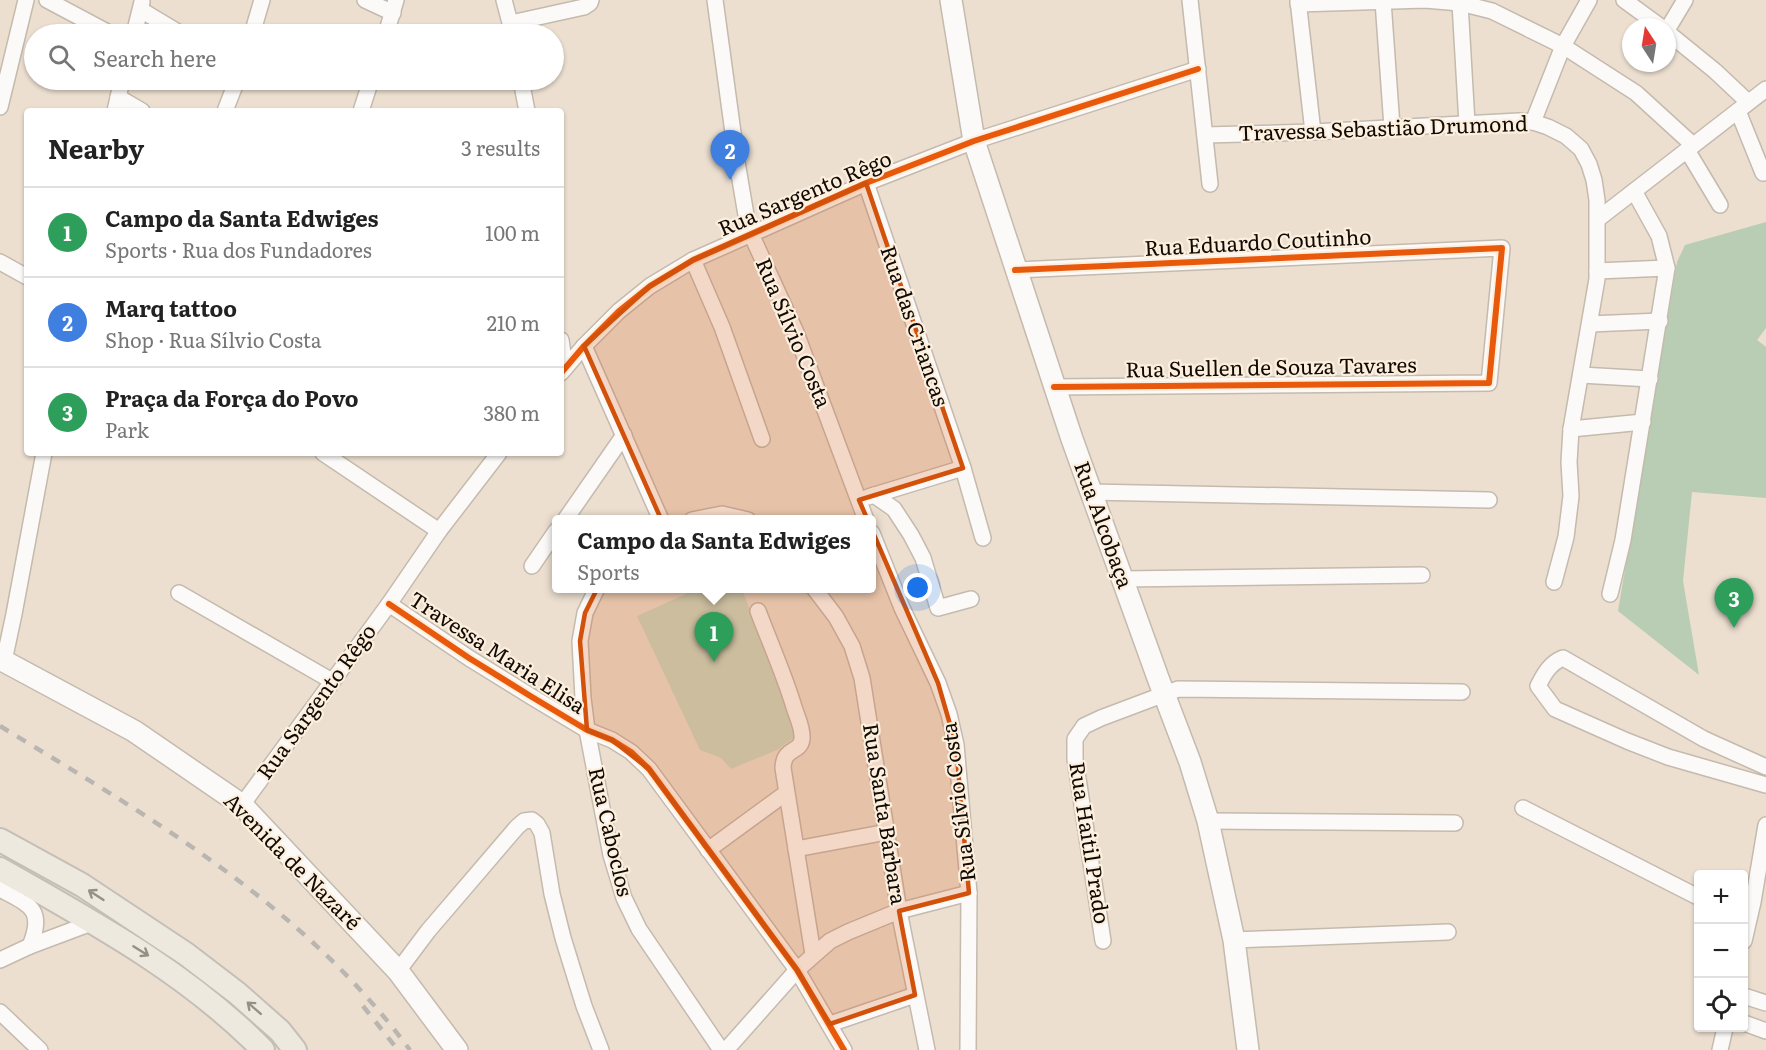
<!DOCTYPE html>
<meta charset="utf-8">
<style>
:root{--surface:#fff;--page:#f6f6f6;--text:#222;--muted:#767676;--line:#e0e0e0;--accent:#5e554b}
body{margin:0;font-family:Literata,serif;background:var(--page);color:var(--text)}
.controls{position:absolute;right:18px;bottom:18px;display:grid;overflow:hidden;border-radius:6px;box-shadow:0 2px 4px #0004}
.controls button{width:54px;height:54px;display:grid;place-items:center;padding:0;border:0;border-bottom:2px solid var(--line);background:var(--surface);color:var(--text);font:30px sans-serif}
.compass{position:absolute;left:1622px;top:18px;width:54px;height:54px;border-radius:50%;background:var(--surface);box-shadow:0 2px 4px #0004;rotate:348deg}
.you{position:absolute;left:918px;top:588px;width:21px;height:21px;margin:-15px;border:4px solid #fff;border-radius:50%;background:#1a73e8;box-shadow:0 0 0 9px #1a73e833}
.badge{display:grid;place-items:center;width:39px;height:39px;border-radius:50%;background:var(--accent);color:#fff;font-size:20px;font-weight:700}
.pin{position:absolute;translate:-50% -50px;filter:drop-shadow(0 2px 3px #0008)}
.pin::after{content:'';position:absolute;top:32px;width:21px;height:18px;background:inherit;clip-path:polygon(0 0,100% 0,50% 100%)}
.popup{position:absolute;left:552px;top:515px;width:324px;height:78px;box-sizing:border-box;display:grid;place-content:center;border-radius:6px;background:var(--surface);filter:drop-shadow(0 2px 4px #0005);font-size:20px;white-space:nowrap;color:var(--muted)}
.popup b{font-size:22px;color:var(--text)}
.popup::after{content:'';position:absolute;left:50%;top:100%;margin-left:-12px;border:12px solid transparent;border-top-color:var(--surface)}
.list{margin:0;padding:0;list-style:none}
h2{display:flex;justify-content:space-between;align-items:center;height:78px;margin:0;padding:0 24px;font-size:26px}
h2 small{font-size:20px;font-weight:400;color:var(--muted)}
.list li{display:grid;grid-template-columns:39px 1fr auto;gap:18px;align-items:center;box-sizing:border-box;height:90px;padding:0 24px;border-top:2px solid var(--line)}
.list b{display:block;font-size:22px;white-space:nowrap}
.list p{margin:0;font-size:20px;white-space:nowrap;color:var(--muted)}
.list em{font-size:20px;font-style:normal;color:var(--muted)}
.icon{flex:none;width:33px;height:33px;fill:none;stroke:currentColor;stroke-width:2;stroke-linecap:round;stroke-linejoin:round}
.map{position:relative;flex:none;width:1766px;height:1050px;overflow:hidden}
.search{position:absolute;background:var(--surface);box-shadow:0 2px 4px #0004;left:24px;top:24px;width:540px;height:66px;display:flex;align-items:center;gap:15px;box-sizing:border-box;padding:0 21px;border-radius:33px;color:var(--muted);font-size:22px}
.panel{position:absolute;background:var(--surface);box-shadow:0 2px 4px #0004;left:24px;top:108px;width:540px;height:348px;border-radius:6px}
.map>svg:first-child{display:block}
.green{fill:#cad9c4}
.forest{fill:#b8cdb3}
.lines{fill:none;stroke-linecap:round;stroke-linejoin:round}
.street-casing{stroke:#c4baae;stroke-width:18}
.secondary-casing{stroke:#c4baae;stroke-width:24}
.primary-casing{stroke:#c4beb7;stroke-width:26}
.street{stroke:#fcfaf8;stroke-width:15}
.secondary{stroke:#fcfaf8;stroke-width:21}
.primary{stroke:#ede9de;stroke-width:22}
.rail{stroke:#b9b6b2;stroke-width:4.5;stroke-dasharray:10 10;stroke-linecap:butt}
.cycleway-casing{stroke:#fdefde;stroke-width:10}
.cycleway{stroke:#e8590c;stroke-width:6}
.oneway{stroke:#959086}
.marked{fill:#d2510b;fill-opacity:0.2;stroke:#d2510b;stroke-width:4.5;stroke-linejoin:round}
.labels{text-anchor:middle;stroke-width:4.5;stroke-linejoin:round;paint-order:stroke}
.street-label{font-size:21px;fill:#110a03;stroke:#fdefde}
</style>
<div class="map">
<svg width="1766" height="1050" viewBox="0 0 1766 1050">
<rect width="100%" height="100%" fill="#ecdfd0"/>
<path class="green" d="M697,589H742L787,708L795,737L777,750L731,769L721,758L700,750L637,616Z"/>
<path class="forest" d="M1766,222V328L1757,340L1766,347V498L1692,492L1683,581L1699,675L1618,611L1677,262L1685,245Z"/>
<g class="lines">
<defs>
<g id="street">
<path d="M47,0L111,34"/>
<path d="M365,0L393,13"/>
<path d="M504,0L513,34"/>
<path d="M715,0L737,162L746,215L751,234L795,330L866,520"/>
<path d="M1190,0L1210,184"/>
<path d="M1298,0L1313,132"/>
<path d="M1624,0L1661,27"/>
<path d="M1383,1L1392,127"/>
<path d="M1460,3L1467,124"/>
<path d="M1298,4L1425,0L1460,3L1492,11L1563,46L1636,93L1693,145"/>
<path d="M141,10L181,34"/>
<path d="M511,23L584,7L590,3L591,0"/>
<path d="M1667,30L1685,0"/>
<path d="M1667,32L1715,71L1748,102"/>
<path d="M134,34L142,2"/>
<path d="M252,34L262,0"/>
<path d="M386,34L396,0"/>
<path d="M521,80L527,111"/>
<path d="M118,97L142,111"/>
<path d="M0,107L26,0"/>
<path d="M115,111L122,80"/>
<path d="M225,111L237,80"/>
<path d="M361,111L371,80"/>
<path d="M1738,111L1763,173"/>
<path d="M1533,122L1563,46L1589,0"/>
<path d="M1205,135L1313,132L1519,121L1533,122L1548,127L1566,136L1581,149L1589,164L1594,180L1597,200V279L1571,429L1569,462L1571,496L1566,537L1554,582"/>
<path d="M1687,150L1720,205"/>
<path d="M866,183L963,468L983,538"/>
<path d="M1598,219L1766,89"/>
<path d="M693,260L722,327L762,439"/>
<path d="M0,262L27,277"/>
<path d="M1015,270L1502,248L1489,383L1054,387"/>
<path d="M1597,271L1667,268"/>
<path d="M1590,324L1660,321"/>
<path d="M561,340L565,368"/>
<path d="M584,346L661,520"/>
<path d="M561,373L584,346L619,311L650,286L693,260L866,183L974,141L1198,69"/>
<path d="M1581,375L1650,379"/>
<path d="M1571,429L1643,422"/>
<path d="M323,453L439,531"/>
<path d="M1090,492L1489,500"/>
<path d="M874,495L894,509L911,535L923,558L938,608L971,599"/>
<path d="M868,497L963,468"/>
<path d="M565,520L624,435"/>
<path d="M692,520L722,514L748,520"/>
<path d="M872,533L902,608L938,683L949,714L956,745L969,893L968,1050"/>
<path d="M532,566L556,531"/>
<path d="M1122,579L1422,575"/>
<path d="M597,588L585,613L580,641L583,698L587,730L611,855L624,898L639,929L721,1050"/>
<path d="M814,588L836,617L852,646L862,678L899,911L927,1050"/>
<path d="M179,593L332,681"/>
<path d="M1610,594L1623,540L1667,268L1659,236L1634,191"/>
<path d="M389,604L469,658L532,697L587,730L612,740L631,752L649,769L797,970L844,1050"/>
<path d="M758,611C770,643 784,674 794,707C797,717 803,728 802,739C800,754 784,746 783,768L813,954"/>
<path d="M4,661L14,614L44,453"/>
<path d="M1766,767L1704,739L1563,658C1550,663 1544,674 1538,686L1555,709L1627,741L1668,757L1766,785"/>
<path d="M242,805L389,604L439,531L499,453"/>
<path d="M1523,808L1698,897"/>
<path d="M1208,821L1455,823"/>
<path d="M796,849L887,832"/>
<path d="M708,850L786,793"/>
<path d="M0,889C30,905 45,909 30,946"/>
<path d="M1234,940L1448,932"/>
<path d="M1103,941L1075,759V739L1084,726L1101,718L1178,689L1462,692"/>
<path d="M1744,941L1753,902L1766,825"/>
<path d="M0,960L30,946L94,922"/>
<path d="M398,971L428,931L517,827L524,821L532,820L537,824L542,833L552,894L563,938L584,1006L601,1050"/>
<path d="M1744,996L1766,1003"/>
<path d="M0,1012L40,1050"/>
<path d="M1744,1023L1766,1031"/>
<path d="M830,1024L915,995"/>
<path d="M726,1050L797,970L830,941L848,932L899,911L969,893"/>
<path d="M1720,1050L1725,1028"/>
</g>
<g id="secondary">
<path d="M951,0L974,141L1072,439L1158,678L1190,762L1208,821L1234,940L1248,1050"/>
<path d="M0,659L134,731L242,805L398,971L457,1050"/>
</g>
<g id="primary">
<path d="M0,840L82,885L186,954L237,993L280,1031L295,1050"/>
<path d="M0,869C93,922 188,973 263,1050"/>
</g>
</defs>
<use href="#street" class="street-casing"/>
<use href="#secondary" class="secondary-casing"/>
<use href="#primary" class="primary-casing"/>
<use href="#street" class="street"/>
<use href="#secondary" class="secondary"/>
<use href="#primary" class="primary"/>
<g class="rail">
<path d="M0,726C151,818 302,904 410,1050"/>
<path d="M363,1006L398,1050"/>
</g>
<defs>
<g id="cycleway">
<path d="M1015,270L1502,248L1489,383L1054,387"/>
<path d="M561,373L584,346L619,311L650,286L693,260L866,183L974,141L1198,69"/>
<path d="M389,604L469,658L532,697L587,730L612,740L631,752L649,769L797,970L844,1050"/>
</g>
</defs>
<use href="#cycleway" class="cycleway-casing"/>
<use href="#cycleway" class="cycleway"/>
</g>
<defs><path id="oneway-shaft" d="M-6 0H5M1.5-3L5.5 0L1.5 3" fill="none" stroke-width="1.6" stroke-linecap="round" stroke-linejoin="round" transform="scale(1.5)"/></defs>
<g class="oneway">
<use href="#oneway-shaft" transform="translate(96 895) rotate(-147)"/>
<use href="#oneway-shaft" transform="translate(141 951) rotate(32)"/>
<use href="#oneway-shaft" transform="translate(254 1008) rotate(-139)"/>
</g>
<path class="marked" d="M866,183L963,468L859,500L938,683L956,745L969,893L899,911L915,995L830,1024L797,970L649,769L612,740L587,730L580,641L585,613L601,581L665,528L584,346L650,286L693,260Z"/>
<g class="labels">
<g class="street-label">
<text transform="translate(1383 129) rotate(-2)" y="7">Travessa Sebastião Drumond</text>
<text transform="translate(805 194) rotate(-23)" y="7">Rua Sargento Rêgo</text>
<text transform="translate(1258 243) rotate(-3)" y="7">Rua Eduardo Coutinho</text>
<text transform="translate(914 326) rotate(71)" y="7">Rua das Criancas</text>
<text transform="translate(793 333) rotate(67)" y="7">Rua Sílvio Costa</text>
<text transform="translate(1271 368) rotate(-1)" y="7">Rua Suellen de Souza Tavares</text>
<text transform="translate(1103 525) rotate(70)" y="7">Rua Alcobaça</text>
<text transform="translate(497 653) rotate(33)" y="7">Travessa Maria Elisa</text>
<text transform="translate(317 702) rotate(-54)" y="7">Rua Sargento Rêgo</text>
<text transform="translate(959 802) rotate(-97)" y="7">Rua Sílvio Costa</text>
<text transform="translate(884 814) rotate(81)" y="7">Rua Santa Bárbara</text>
<text transform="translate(610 832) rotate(77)" y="7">Rua Caboclos</text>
<text transform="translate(1089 843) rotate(81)" y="7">Rua Haitil Prado</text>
<text transform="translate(292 862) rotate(45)" y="7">Avenida de Nazaré</text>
</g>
</g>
</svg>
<div class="controls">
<button>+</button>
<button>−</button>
<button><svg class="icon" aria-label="locate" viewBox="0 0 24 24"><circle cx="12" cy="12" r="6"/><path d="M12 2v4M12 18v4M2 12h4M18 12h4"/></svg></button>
</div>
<svg class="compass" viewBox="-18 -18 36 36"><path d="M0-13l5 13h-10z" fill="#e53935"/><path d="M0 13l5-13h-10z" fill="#767676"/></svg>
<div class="you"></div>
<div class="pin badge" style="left:714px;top:662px;background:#2e9e5b">1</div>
<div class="popup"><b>Campo da Santa Edwiges</b>Sports</div>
<div class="pin badge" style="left:730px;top:180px;background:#3f7fe0">2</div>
<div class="pin badge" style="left:1734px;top:628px;background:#2e9e5b">3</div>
<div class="search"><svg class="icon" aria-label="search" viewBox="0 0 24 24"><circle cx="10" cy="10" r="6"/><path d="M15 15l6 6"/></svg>Search here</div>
<section class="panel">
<h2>Nearby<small>3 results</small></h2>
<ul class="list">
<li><span class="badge" style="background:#2e9e5b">1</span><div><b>Campo da Santa Edwiges</b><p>Sports · Rua dos Fundadores</p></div><em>100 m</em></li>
<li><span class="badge" style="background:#3f7fe0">2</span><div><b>Marq tattoo</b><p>Shop · Rua Sílvio Costa</p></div><em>210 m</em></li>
<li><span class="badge" style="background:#2e9e5b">3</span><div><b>Praça da Força do Povo</b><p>Park</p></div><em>380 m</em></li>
</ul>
</section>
</div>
